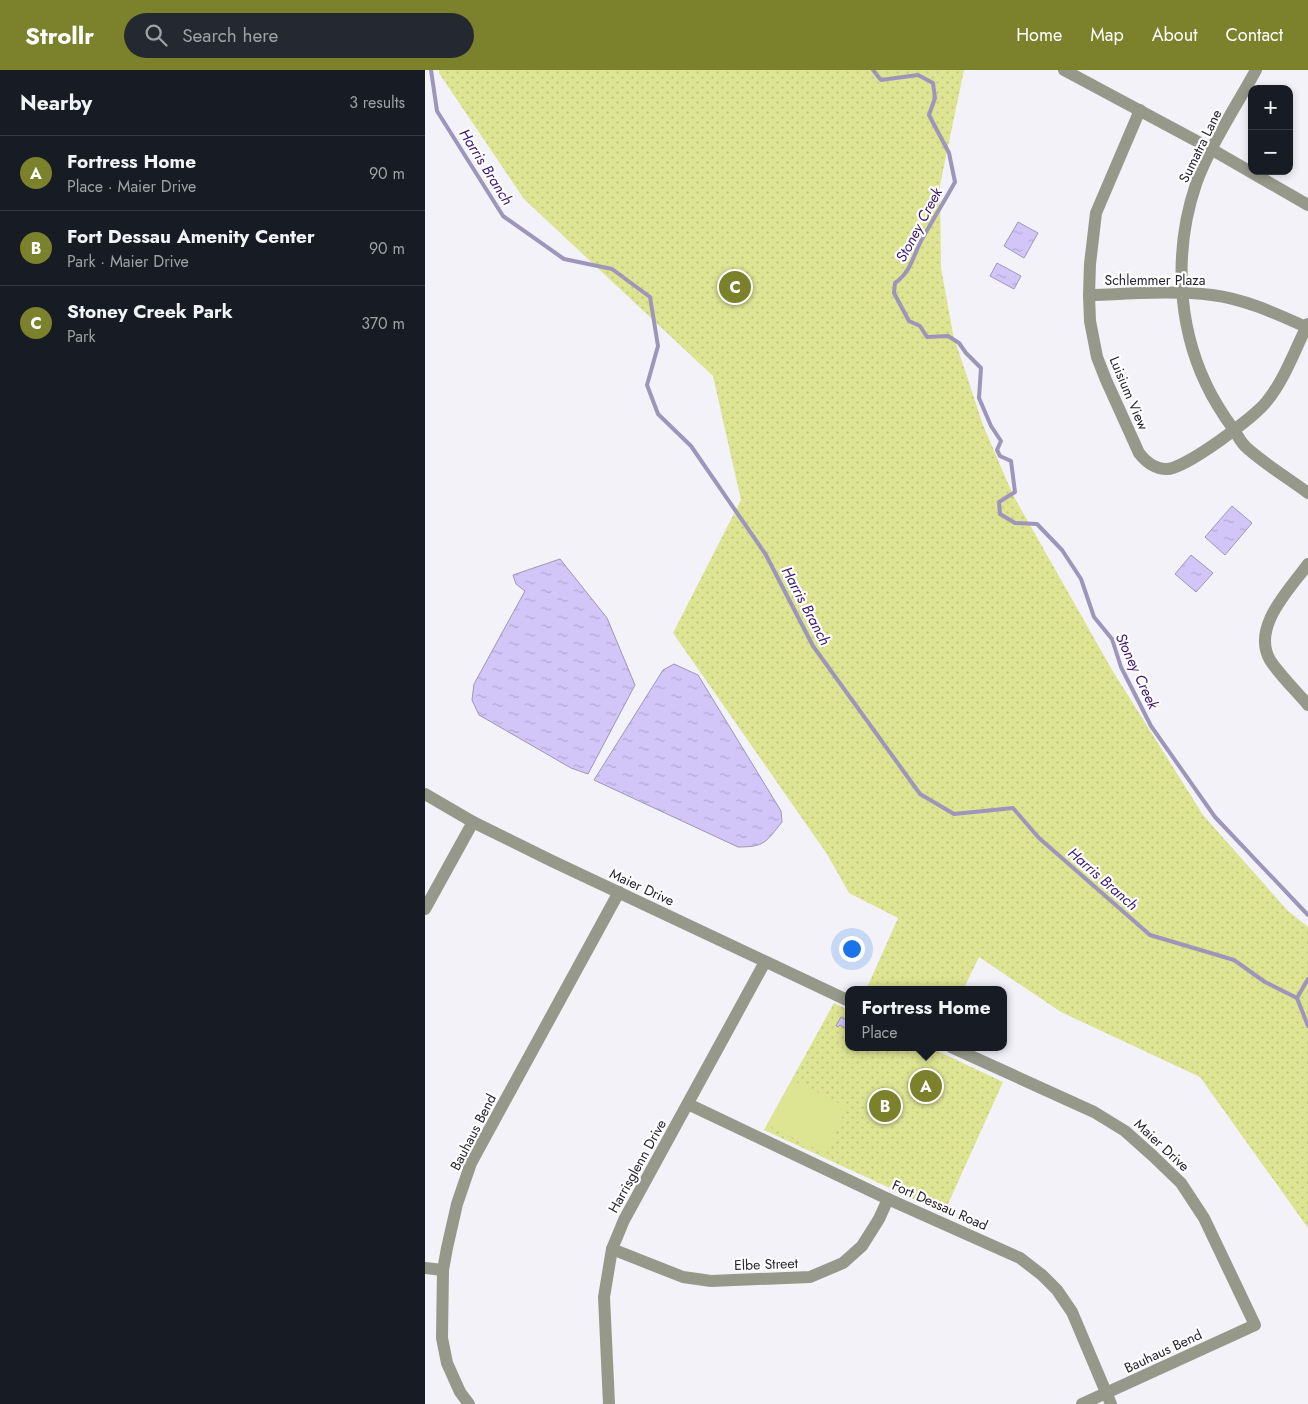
<!DOCTYPE html>
<meta charset="utf-8">
<style>
:root{--surface:#171b24;--page:#242831;--text:#f1f3f6;--muted:#9ea1a6;--line:#363941;--accent:#7c812b}
body{margin:0;font-family:Jost,sans-serif;background:var(--page);color:var(--text)}
.controls{position:absolute;right:15px;top:15px;display:grid;overflow:hidden;border-radius:10px;box-shadow:0 2px 8px #0003}
.controls button{width:45px;height:45px;display:grid;place-items:center;padding:0;border:0;border-bottom:1px solid var(--line);background:var(--surface);color:var(--text);font:25px sans-serif}
.you{position:absolute;left:426px;top:878px;width:18px;height:18px;margin:-12px;border:4px solid #fff;border-radius:50%;background:#1a73e8;box-shadow:0 0 0 8px #1a73e833}
.badge{display:grid;place-items:center;width:32px;height:32px;border-radius:50%;background:var(--accent);color:#fff;font-size:16px;font-weight:700}
.pin{position:absolute;translate:-50% -50%;border:2px solid #fff;box-shadow:0 1px 5px #0006}
.popup{position:absolute;left:420px;top:916px;width:162px;height:65px;box-sizing:border-box;display:grid;place-content:center;border-radius:10px;background:var(--surface);filter:drop-shadow(0 1px 4px #0005);font-size:16px;white-space:nowrap;color:var(--muted)}
.popup b{font-size:19px;color:var(--text)}
.popup::after{content:'';position:absolute;left:50%;top:100%;margin-left:-10px;border:10px solid transparent;border-top-color:var(--surface)}
.list{margin:0;padding:0;list-style:none}
h2{display:flex;justify-content:space-between;align-items:center;height:65px;margin:0;padding:0 20px;font-size:21px}
h2 small{font-size:16px;font-weight:400;color:var(--muted)}
.list li{display:grid;grid-template-columns:32px 1fr auto;gap:15px;align-items:center;box-sizing:border-box;height:75px;padding:0 20px;border-top:1px solid var(--line)}
.list b{display:block;font-size:19px;white-space:nowrap}
.list p{margin:0;font-size:16px;white-space:nowrap;color:var(--muted)}
.list em{font-size:16px;font-style:normal;color:var(--muted)}
.icon{flex:none;width:28px;height:28px;fill:none;stroke:currentColor;stroke-width:2;stroke-linecap:round;stroke-linejoin:round}
.map{position:relative;flex:none;width:883px;height:1334px;overflow:hidden}
header{display:flex;align-items:center;gap:30px;box-sizing:border-box;height:70px;padding:0 25px;background:var(--accent);color:#fff}
header strong{font-size:24px}
nav{display:flex;gap:28px;margin-inline-start:auto;font-size:18px}
.search{width:350px;height:45px;background:var(--page);display:flex;align-items:center;gap:12px;box-sizing:border-box;padding:0 18px;border-radius:28px;color:var(--muted);font-size:19px}
main{display:flex}
aside{flex:1;background:var(--surface)}
.map>svg:first-child{display:block}
.grass{fill:url(#grass-dots)}
.garden{fill:#dde492}
.water{fill:url(#water-ripples);stroke:#9e95bb}
.lines{fill:none;stroke-linecap:round;stroke-linejoin:round}
.stream{stroke:#9e95bb;stroke-width:4}
.minor{stroke:#969889;stroke-width:12}
.labels{text-anchor:middle;stroke-width:4.5;stroke-linejoin:round;paint-order:stroke}
.street-label{font-size:14px;fill:#26222f;stroke:#fff}
.water-label{font-size:15px;font-style:italic;fill:#3c1671;stroke:#fff}
</style>
<header>
<strong>Strollr</strong>
<div class="search"><svg class="icon" aria-label="search" viewBox="0 0 24 24"><circle cx="10" cy="10" r="6"/><path d="M15 15l6 6"/></svg>Search here</div>
<nav><a>Home</a><a>Map</a><a>About</a><a>Contact</a></nav>
</header>
<main>
<aside>
<h2>Nearby<small>3 results</small></h2>
<ul class="list">
<li><span class="badge">A</span><div><b>Fortress Home</b><p>Place · Maier Drive</p></div><em>90 m</em></li>
<li><span class="badge">B</span><div><b>Fort Dessau Amenity Center</b><p>Park · Maier Drive</p></div><em>90 m</em></li>
<li><span class="badge">C</span><div><b>Stoney Creek Park</b><p>Park</p></div><em>370 m</em></li>
</ul>
</aside>
<div class="map">
<svg width="883" height="1334" viewBox="0 0 883 1334">
<defs>
<pattern id="grass-dots" width="8" height="8" patternUnits="userSpaceOnUse" patternTransform="scale(1.25)"><rect width="8" height="8" fill="#dde492"/><path d="M2 2h.1M6 6h.1" fill="none" stroke="#bec37e" stroke-width="1.8" stroke-linecap="round"/></pattern>
<pattern id="water-ripples" width="26" height="14" patternUnits="userSpaceOnUse" patternTransform="scale(1.25)"><rect width="26" height="14" fill="#d1c6f7"/><path d="M2 4q2-2 4 0t4 0M15 11q2-2 4 0t4 0" fill="none" stroke="#b3aad4"/></pattern>
</defs>
<rect width="100%" height="100%" fill="#f3f2f9"/>
<g class="grass">
<path d="M14,0H539L515,115L516,198L528,264L558,355L588,425L687,600L778,745L862,840L883,857V1158L775,1007L636,942L554,887L538,920H441L473,848L424,823L402,784L248,563L316,430L288,306L99,129L14,3Z"/>
<path d="M409,933L423,940L424,977H504L578,1012L519,1143L339,1060Z"/>
</g>
<path class="garden" d="M367,1010L422,1037L401,1084L342,1055Z"/>
<g class="water">
<path d="M593,152L613,163L599,188L579,176Z"/>
<path d="M572,193L596,206L589,219L565,206Z"/>
<path d="M807,436L827,453L800,485L780,467Z"/>
<path d="M766,485L788,503L771,522L750,504Z"/>
<path d="M135,489L182,548L210,615L163,704L146,698L54,645L47,630L49,614L100,521L91,514L88,505Z"/>
<path d="M249,594L273,605L356,741L357,752C341,772 340,777 313,777L169,710L238,600Z"/>
<path d="M416,947L423,951V960L415,955L413,957L411,956Z"/>
</g>
<g class="lines">
<g class="stream">
<path d="M6,0L12,41L78,146L139,189L187,199L225,227L233,276L222,315L233,344L266,376L341,485L388,576L495,724L529,744L588,738L614,768L725,865L809,890L840,912L872,928L883,956"/>
<path d="M448,0L456,10L493,5L508,13L510,28L504,45L524,83L530,112C519,132 507,151 496,171C488,186 486,202 470,213L469,223L484,251L495,256L502,267L523,266L534,273L541,283L556,298L554,328L566,356L576,371L572,380L575,386L586,391L590,422L574,432L575,444L590,453L612,454L637,480L656,509L669,547L687,569L696,597L726,656L790,747L883,845"/>
<path d="M872,928L883,909"/>
</g>
<g class="minor">
<path d="M639,0L779,75L883,135"/>
<path d="M831,0C812,35 784,77 771,114C749,179 752,253 781,314C789,331 798,345 809,360C813,366 816,373 822,378C841,395 863,408 883,423"/>
<path d="M715,40L671,143L665,194L664,225L665,251L672,287L681,310L714,383C721,392 729,399 742,399C760,399 830,347 842,331C860,309 870,279 883,254"/>
<path d="M664,225C704,224 747,220 787,225C820,229 852,244 881,257"/>
<path d="M883,494C865,519 826,557 845,590C853,603 872,622 883,635"/>
<path d="M0,724L48,752L127,791L424,931"/>
<path d="M0,839L48,752"/>
<path d="M526,977L669,1042L700,1061L728,1086L756,1113L779,1148L830,1255L657,1334"/>
<path d="M263,1034L463,1129L595,1188L617,1205L632,1220L647,1242L686,1334"/>
<path d="M187,1179L258,1207L286,1211L385,1207L418,1193L437,1176L454,1149L463,1129"/>
<path d="M0,1198L18,1200"/>
<path d="M44,1334L35,1322L22,1293L17,1268L18,1200L22,1178L32,1134L46,1093L194,822"/>
<path d="M184,1334L179,1227L187,1179L199,1150L340,892"/>
</g>
</g>
<g class="labels">
<g class="street-label">
<text transform="translate(775 76) rotate(-64)" y="5">Sumatra Lane</text>
<text x="730" y="215">Schlemmer Plaza</text>
<text transform="translate(704 323) rotate(67)" y="5">Luisium View</text>
<text transform="translate(217 817) rotate(25)" y="5">Maier Drive</text>
<text transform="translate(48 1062) rotate(-63)" y="5">Bauhaus Bend</text>
<text transform="translate(737 1075) rotate(43)" y="5">Maier Drive</text>
<text transform="translate(212 1096) rotate(-61)" y="5">Harrisglenn Drive</text>
<text transform="translate(515 1135) rotate(24)" y="5">Fort Dessau Road</text>
<text transform="translate(341 1194) rotate(-2)" y="5">Elbe Street</text>
<text transform="translate(738 1281) rotate(-25)" y="5">Bauhaus Bend</text>
</g>
<g class="water-label">
<text transform="translate(61 97) rotate(58)" y="5">Harris Branch</text>
<text transform="translate(494 155) rotate(-62)" y="5">Stoney Creek</text>
<text transform="translate(381 536) rotate(62)" y="5">Harris Branch</text>
<text transform="translate(712 601) rotate(65)" y="5">Stoney Creek</text>
<text transform="translate(678 809) rotate(41)" y="5">Harris Branch</text>
</g>
</g>
</svg>
<div class="controls">
<button>+</button>
<button>−</button>
</div>
<div class="you"></div>
<div class="pin badge" style="left:501px;top:1016px">A</div>
<div class="popup"><b>Fortress Home</b>Place</div>
<div class="pin badge" style="left:460px;top:1036px">B</div>
<div class="pin badge" style="left:310px;top:217px">C</div>
</div>
</main>
